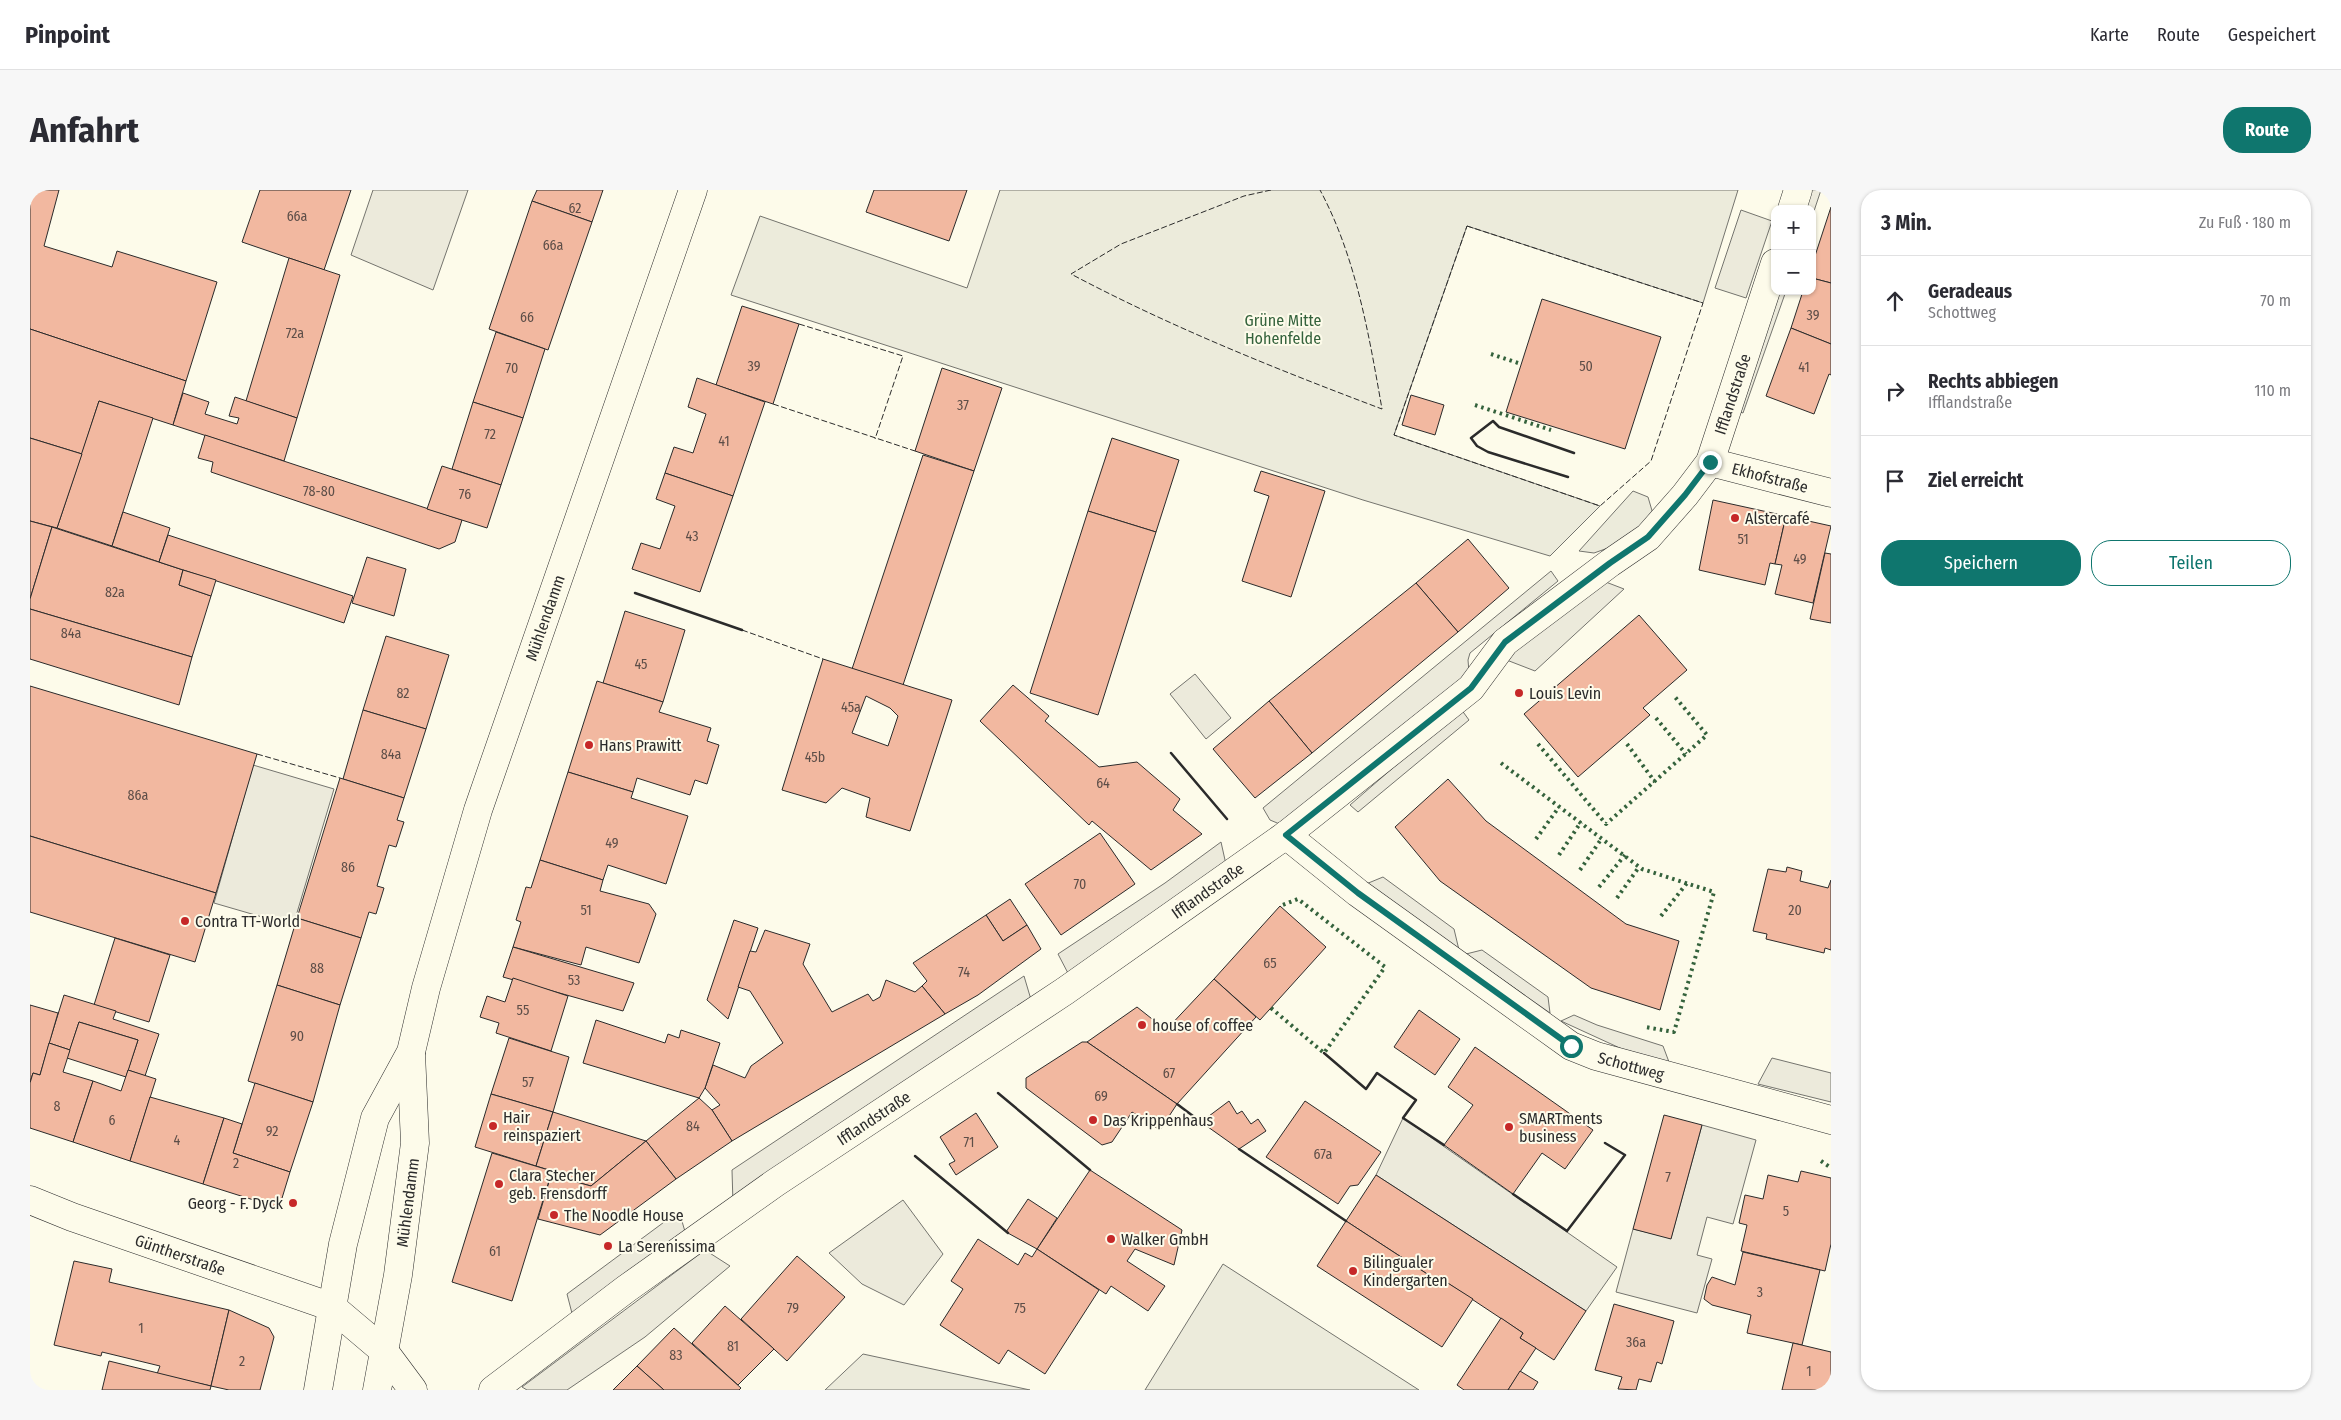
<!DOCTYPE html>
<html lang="de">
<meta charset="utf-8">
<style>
:root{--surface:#fff;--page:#f7f7f7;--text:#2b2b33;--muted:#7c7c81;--line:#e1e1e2;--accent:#0f766e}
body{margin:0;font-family:"Fira Sans Condensed",sans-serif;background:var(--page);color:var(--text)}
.controls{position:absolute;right:15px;top:15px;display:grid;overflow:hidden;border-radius:10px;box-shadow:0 1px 4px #0004}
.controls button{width:45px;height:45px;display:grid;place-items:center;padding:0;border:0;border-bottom:1px solid var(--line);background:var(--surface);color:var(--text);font:25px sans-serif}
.stop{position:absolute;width:15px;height:15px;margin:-11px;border:4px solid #0f766e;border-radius:50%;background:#fff}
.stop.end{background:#0f766e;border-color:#fff;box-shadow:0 1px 5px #0008}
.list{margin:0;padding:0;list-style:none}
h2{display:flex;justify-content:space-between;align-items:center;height:65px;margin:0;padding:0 20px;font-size:21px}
h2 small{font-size:16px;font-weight:400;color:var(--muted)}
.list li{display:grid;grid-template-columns:32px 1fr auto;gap:15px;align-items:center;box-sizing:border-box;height:90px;padding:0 20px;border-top:1px solid var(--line)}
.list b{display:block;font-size:19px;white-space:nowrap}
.list p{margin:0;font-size:16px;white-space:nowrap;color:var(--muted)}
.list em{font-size:16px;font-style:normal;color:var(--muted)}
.actions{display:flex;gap:10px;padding:15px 20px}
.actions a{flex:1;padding:11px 0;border:1px solid var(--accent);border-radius:20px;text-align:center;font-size:18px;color:var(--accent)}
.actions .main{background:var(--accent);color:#fff}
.icon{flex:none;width:28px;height:28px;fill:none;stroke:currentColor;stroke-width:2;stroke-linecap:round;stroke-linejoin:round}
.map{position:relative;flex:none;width:1801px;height:1200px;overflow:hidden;border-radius:20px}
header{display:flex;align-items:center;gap:30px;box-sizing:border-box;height:70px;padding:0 25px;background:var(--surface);border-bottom:1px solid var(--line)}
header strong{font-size:24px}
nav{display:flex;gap:28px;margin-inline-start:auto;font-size:18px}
.intro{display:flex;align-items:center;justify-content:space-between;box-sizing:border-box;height:120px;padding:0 30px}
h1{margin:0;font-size:35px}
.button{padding:12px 22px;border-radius:20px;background:var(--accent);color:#fff;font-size:18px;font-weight:700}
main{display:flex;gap:30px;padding:0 30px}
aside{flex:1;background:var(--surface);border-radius:20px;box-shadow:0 1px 4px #0004}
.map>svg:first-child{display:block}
.green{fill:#ecebdb;stroke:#74746e}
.parking{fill:#eceadb;stroke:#74746e}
.building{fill:#f2b8a0;stroke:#2b2b2b;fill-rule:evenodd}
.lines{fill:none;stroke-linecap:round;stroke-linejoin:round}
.minor-casing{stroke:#2b2b2b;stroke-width:29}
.secondary-casing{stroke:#2b2b2b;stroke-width:29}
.minor{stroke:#fdfbea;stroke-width:28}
.secondary{stroke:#fdfbea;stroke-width:28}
.hedge{stroke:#34623c;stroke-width:4;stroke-dasharray:2.5 4;stroke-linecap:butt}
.fence{stroke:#2b2b2b;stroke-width:1;stroke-dasharray:6 2.5;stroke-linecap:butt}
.wall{stroke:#2b2b2b;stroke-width:2.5}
.route{stroke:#0f766e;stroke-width:6}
.poi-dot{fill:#c62828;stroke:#fdfbea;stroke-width:2}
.labels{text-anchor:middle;stroke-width:4;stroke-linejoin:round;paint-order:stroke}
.number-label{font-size:14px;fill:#5d4e48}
.park-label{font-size:16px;fill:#34623c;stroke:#fdfbea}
.street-label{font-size:16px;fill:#2b2b2b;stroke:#fdfbea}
.poi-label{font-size:16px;fill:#2b2b2b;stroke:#fdfbea;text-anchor:start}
</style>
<header>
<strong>Pinpoint</strong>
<nav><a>Karte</a><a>Route</a><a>Gespeichert</a></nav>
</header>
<div class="intro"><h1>Anfahrt</h1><a class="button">Route</a></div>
<main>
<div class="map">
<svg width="1801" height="1200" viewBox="0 0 1801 1200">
<rect width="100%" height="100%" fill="#fdfbea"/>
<g class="green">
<path d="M970,0H1708L1673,113L1437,36L1364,245L1570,316L1520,366L1333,310L701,105L730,26L937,98Z"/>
<path d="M1603,301L1618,307L1623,324L1608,340L1578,358L1564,363L1549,361Z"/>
<path d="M1193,1074L1389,1200H1115Z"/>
<path d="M833,1164L1000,1200H795Z"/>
</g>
<g class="parking">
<path d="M343,0H438L403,100L321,65Z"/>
<path d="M1778,0H1791L1782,27V19H1772Z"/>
<path d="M1711,20L1742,31L1716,108L1685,98Z"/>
<path d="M1745,101H1756L1713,223L1703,220Z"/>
<path d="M1521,381L1528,391L1440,463L1438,470L1439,482L1252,635L1240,630L1233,618Z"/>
<path d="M1568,389L1594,399L1505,481L1474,469Z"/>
<path d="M1165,484L1201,528L1176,549L1140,504Z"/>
<path d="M1431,519L1439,530L1328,622L1320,615Z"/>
<path d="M223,575L304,599L263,736L184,713Z"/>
<path d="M1191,652L1197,679L1040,787L1028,764L1135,693Z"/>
<path d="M1353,687L1424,739L1429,760L1336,694Z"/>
<path d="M1452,760L1518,807L1520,823L1436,764Z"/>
<path d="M994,786L1002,813L703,1014L702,980Z"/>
<path d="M1544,825L1567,835L1633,856L1639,872L1592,859L1531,831Z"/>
<path d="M1742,868L1801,883V912L1728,894Z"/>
<path d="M1373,928L1587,1077L1556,1121L1346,985Z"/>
<path d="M1672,935L1726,950L1703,1034L1677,1027L1667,1065L1682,1069L1667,1123L1586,1102L1603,1039L1641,1048Z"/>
<path d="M873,1010L913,1064L874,1115L832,1094L799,1063Z"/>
<path d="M649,1021L656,1045L544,1131L537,1104Z"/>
<path d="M675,1060L700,1076L615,1147L537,1200H497L492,1197Z"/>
</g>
<g class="building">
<path d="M0,0H29L14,56L82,77L87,61L187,92L156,191L0,139Z"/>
<path d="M230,0H321L294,80L212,52Z"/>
<path d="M507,0H573L562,32L502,11Z"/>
<path d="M844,0H937L919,51L836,22Z"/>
<path d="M502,11L562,32L518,160L459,139Z"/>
<path d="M1801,17V93L1782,88V75Z"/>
<path d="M259,68L310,85L267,228L216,211Z"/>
<path d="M1782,88L1801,93V154L1761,138L1773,101H1782Z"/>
<path d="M1512,109L1631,147L1595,259L1476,222Z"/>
<path d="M712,116L769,134L743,214L686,195Z"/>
<path d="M1761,138L1801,154V185L1799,184L1784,224L1736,206Z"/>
<path d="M0,139L156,191L143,235L69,211L52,264L0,248Z"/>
<path d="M466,142L515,159L493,228L443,212Z"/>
<path d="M912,178L972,198L944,281L885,261Z"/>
<path d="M667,188L735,212L703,306L635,283L644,257L663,263L676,224L658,217Z"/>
<path d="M153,203L179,212L175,224L207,234L209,228L199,226L205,207L267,228L254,271L143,235Z"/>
<path d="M1381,205L1414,215L1405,245L1372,235Z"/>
<path d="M69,211L123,228L82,356L27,338Z"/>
<path d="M443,212L493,228L471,295L422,279Z"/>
<path d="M175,245L432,330L425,352L409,359L181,282L183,272L168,268Z"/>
<path d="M0,248L52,264L27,338L0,331Z"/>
<path d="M1082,248L1149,270L1126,342L1058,321Z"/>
<path d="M893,265L944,281L873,495L822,479Z"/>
<path d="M412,276L471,295L457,338L397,319Z"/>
<path d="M1231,281L1295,301L1261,407L1212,391L1239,306L1224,301Z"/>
<path d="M635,283L703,306L670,402L602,379L611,353L630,359L645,316L626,309Z"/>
<path d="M1683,310L1756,326L1745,374L1740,373L1735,395L1669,380Z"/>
<path d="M1058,321L1126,342L1068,525L1000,503Z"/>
<path d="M93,322L140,338L129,372L82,356Z"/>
<path d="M1756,326L1801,336L1783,413L1745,404L1752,375L1745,374Z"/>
<path d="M0,331L22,337L0,409Z"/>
<path d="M22,337L153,380L149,395L181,406L162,467L0,419V409Z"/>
<path d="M138,345L323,406L314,433L129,372Z"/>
<path d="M1438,349L1479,398L1428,442L1386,393Z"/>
<path d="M1795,363L1801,364V433L1780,429Z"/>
<path d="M337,367L376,379L364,426L322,413Z"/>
<path d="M153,380L186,390L181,406L149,395Z"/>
<path d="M1386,393L1428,442L1282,563L1239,511Z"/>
<path d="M0,419L162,467L149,515L0,469Z"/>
<path d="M595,421L655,440L633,512L573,493Z"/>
<path d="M1609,425L1657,480L1613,518L1620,525L1548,587L1494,524Z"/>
<path d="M356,446L419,465L396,539L333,520Z"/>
<path d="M793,469L922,510L880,641L836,627L840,608L812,598L796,613L752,600ZM836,506L860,518L868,526L858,556L822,543Z"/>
<path d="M567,491L633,512L629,522L681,538L677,551L689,555L677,594L665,590L660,605L607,588L603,602L538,582Z"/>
<path d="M983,495L1019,526L1015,531L1069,577L1107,572L1150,609L1143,620L1172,644L1121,680L1062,631L1059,635L950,531Z"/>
<path d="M0,496L227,564L186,703L0,646Z"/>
<path d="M1239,511L1282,563L1225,608L1183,559Z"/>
<path d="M333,520L396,539L374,608L313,589Z"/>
<path d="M538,582L603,602L601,608L658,626L636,694L578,675L573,690L510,670Z"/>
<path d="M310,588L374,608L367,630L374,632L366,657L359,655L347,696L354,698L346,724L339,722L331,748L267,728Z"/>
<path d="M1418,589L1456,631L1596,734L1649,751L1630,820L1561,798L1410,691L1365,637Z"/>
<path d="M1070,643L1105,694L1031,745L995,694Z"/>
<path d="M0,646L186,703L165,772L0,722Z"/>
<path d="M510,670L573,690L570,701L619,714L626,724L609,773L556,757L551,775L483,757L491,732L486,730L496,697L501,698Z"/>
<path d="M1757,677L1772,681L1770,691L1798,698L1801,690V760L1795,758L1794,763L1736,749L1737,744L1723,741L1738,679L1756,682Z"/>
<path d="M980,709L997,735L973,751L956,725Z"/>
<path d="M1250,716L1296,757L1230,830L1184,789Z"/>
<path d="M956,725L973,751L997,735L1011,759L948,805L915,824L892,796L897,791L883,773Z"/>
<path d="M267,728L331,748L310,815L247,795Z"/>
<path d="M704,730L728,738L698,829L677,810Z"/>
<path d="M735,740L780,754L773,774L802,822L838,804L843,811L850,807L856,790L885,802L892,796L915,824L702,951L682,920L690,915L675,898L683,875L715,888L721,876L753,853L720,801L708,797L720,761L726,762Z"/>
<path d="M85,748L140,765L119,832L64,815Z"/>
<path d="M483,757L604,793L593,821L473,787Z"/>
<path d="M483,788L538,806L521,861L466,843L469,833L450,827L457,806L475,812Z"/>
<path d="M1184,789L1226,827L1147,914L1057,852L1107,817L1136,840Z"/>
<path d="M247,795L310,815L283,912L218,891Z"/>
<path d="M34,805L86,821L83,829L129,844L115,886L98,880L108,850L49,832L40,860L19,853Z"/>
<path d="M0,815L28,823L10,885L3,883L0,892Z"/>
<path d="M1389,820L1430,849L1405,885L1364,857Z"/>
<path d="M566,830L635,853L638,844L649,848L651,840L690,853L675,898L669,908L553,873Z"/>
<path d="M49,832L108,850L96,887L37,868Z"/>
<path d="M479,848L539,867L523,922L461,904Z"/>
<path d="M1052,852H1057L1147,914L1130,940L1102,922L1082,952L1072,955L996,898V888Z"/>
<path d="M19,853L40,860L33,882L63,891L43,952L0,938V893L3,883L10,885Z"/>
<path d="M1445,857L1563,940L1535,979L1512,963L1483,1004L1414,955L1443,915L1418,897Z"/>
<path d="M98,880L126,889L100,971L43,952L63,891L91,901Z"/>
<path d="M225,893L283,912L260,982L203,963Z"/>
<path d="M461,904L523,922L506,976L445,957Z"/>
<path d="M120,907L194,928L173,994L100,971Z"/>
<path d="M669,908L682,920L702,951L646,989L616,951Z"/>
<path d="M1199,911L1207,924L1212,921L1221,934L1228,929L1236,941L1209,959L1171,932Z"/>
<path d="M1275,911L1351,962L1328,995L1320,996L1308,1014L1236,967Z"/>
<path d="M523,922L616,951L561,996L521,985L522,981L506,976Z"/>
<path d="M946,923L968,957L926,985L919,974L925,971L910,947Z"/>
<path d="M1634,925L1672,935L1641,1049L1603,1039Z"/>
<path d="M194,928L212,934L203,963L260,982L249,1018L173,994Z"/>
<path d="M616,951L646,989L570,1045L508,1029L521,985L561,996Z"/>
<path d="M462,963L522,981L482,1111L422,1092Z"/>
<path d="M1060,980L1152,1040L1144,1075L1105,1059L1097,1071L1135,1096L1118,1121L1081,1096L1076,1104L1007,1059Z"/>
<path d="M1771,981L1801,988V1054L1795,1081L1711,1061L1717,1035L1709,1033L1715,1005L1733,1009L1738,985L1768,992Z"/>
<path d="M1346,985L1556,1121L1524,1170L1490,1148L1493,1143L1413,1090L1411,1093L1316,1031Z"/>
<path d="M998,1009L1027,1028L1007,1059L976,1042Z"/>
<path d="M1316,1031L1411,1093L1413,1090L1443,1109L1412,1157L1287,1076Z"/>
<path d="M948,1049L988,1075L995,1063L1002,1067L1007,1059L1069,1100L1015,1184L978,1160L969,1174L910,1135L933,1099L921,1091Z"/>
<path d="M1713,1062L1790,1080L1772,1155L1717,1143L1721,1125L1682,1115L1674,1109L1677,1095L1682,1087L1705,1095Z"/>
<path d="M767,1066L815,1107L757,1171L711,1129Z"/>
<path d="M44,1071L82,1079L79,1092L199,1120L181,1196L127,1184L130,1176L72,1162L71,1166L24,1155Z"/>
<path d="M1584,1114L1644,1131L1632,1174L1627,1172L1621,1192L1609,1189L1606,1200L1588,1199L1592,1187L1565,1180Z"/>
<path d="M695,1116L744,1159L708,1195L662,1153Z"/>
<path d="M199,1120L239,1138L244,1147L230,1200H199L181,1196Z"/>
<path d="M1471,1128L1493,1143L1490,1148L1506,1158L1478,1200H1434L1427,1195Z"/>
<path d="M644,1138L711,1198L709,1200H634L607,1176Z"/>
<path d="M1763,1153L1801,1162V1200H1752Z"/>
<path d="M79,1171L181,1196L180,1200H72Z"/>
<path d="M607,1176L634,1200H583Z"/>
<path d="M1490,1181L1508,1192L1503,1200H1478Z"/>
</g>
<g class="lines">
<defs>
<g id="minor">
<path d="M1762,19L1768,0"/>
<path id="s1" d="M1680,272L1801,303"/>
<path id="s2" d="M1256,645L1328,703L1541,856L1566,866L1801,930"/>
<path id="s3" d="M0,1010L42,1027L302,1117L354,1161L383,1200"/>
<path id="s4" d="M463,1200L596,1099L745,993L1035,801L1256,645L1441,498L1475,452L1580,373L1618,347L1655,305L1680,272L1745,73"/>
</g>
<g id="secondary">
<path id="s5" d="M288,1200L313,1054L345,928L381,862L396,798L448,620L663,0"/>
<path id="s6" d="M347,1200L368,1085L385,953L381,863"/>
</g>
</defs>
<use href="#minor" class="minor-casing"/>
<use href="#secondary" class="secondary-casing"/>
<use href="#minor" class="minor"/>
<use href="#secondary" class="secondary"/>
<g class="hedge">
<path d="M1461,164L1488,173"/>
<path d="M1445,215L1521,240"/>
<path d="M1626,528L1656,564"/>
<path d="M1508,554L1576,634L1677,545L1645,507"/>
<path d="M1597,554L1625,592"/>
<path d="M1471,573L1612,679L1684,702L1644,842L1615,837"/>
<path d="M1506,649L1529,617"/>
<path d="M1529,665L1551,632"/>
<path d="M1550,680L1572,648"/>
<path d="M1569,697L1595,665"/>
<path d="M1587,708L1609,677"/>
<path d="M1631,726L1657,693"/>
<path d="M1241,818L1294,863L1355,777L1268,709L1250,716"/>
<path d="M1791,971L1801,978"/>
</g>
<g class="fence">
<path d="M1241,0L1214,6L1091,54L1041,84C1141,137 1246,179 1352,219C1339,145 1326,67 1290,0"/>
<path d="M1437,36L1673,113L1621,271L1570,316L1364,245Z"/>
<path d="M769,134L873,166L845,249"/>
<path d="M743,214L885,261"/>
<path d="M712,440L793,469"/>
<path d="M227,564L310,588"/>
</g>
<g class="wall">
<path d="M1538,287L1458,262L1447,256L1441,248L1463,231L1469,237L1544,263"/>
<path d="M605,403L712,440"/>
<path d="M1141,563L1197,629"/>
<path d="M1294,863L1336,899L1347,883L1386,910L1373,928L1414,955"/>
<path d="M968,903L1060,980"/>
<path d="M1147,914L1171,932"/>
<path d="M1209,959L1316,1031"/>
<path d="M885,966L978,1043"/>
<path d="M1483,1004L1537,1041L1595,965L1575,953"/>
</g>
</g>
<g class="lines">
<path class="route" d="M1541,856L1328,703L1256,645L1441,498L1475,452L1580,373L1618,347L1655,305L1680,272"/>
</g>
<g class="poi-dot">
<circle cx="1705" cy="328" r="5"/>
<circle cx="1489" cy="503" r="5"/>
<circle cx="559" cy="555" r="5"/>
<circle cx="155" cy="731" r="5"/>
<circle cx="1112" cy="835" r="5"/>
<circle cx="1063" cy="930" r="5"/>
<circle cx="463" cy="936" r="5"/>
<circle cx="1479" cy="937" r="5"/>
<circle cx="469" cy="994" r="5"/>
<circle cx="263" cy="1013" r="5"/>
<circle cx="524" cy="1025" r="5"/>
<circle cx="1081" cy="1049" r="5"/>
<circle cx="578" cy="1056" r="5"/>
<circle cx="1323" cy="1081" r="5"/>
</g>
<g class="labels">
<g class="number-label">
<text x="545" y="23">62</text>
<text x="267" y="31">66a</text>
<text x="523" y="60">66a</text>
<text x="1783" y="130">39</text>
<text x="497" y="132">66</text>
<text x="265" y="148">72a</text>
<text x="724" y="181">39</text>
<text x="1556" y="181">50</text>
<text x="1774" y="182">41</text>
<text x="482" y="183">70</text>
<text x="933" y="220">37</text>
<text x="460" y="249">72</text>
<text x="694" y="256">41</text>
<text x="289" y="306">78-80</text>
<text x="435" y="309">76</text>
<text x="662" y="351">43</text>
<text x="1713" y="354">51</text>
<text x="1770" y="374">49</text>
<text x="85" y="407">82a</text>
<text x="41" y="448">84a</text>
<text x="611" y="479">45</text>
<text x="373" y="508">82</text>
<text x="821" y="522">45a</text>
<text x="361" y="569">84a</text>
<text x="785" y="572">45b</text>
<text x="1073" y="598">64</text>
<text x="108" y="610">86a</text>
<text x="582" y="658">49</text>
<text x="318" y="682">86</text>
<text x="1050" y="699">70</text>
<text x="556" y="725">51</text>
<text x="1765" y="725">20</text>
<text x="1240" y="778">65</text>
<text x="287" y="783">88</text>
<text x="934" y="787">74</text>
<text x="544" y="795">53</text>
<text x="493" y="825">55</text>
<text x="267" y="851">90</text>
<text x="1139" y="888">67</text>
<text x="498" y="897">57</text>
<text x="1071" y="911">69</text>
<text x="27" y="921">8</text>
<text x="82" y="935">6</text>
<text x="663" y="941">84</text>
<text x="242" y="946">92</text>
<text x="147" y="955">4</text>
<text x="939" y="957">71</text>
<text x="1293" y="969">67a</text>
<text x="206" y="978">2</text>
<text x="1638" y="992">7</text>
<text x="1756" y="1026">5</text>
<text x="465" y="1066">61</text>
<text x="1730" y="1107">3</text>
<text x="763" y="1123">79</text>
<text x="990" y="1123">75</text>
<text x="111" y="1143">1</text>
<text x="1606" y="1157">36a</text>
<text x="703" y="1161">81</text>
<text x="646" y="1170">83</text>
<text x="212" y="1176">2</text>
<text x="1779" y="1186">1</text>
</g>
<g class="park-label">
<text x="1253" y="136">Grüne Mitte<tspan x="1253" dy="18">Hohenfelde</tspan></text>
</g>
<g class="street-label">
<text dy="6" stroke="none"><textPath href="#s4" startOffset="1608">Ifflandstraße</textPath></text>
<text dy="6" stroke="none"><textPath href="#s1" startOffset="62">Ekhofstraße</textPath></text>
<text dy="6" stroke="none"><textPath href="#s5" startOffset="808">Mühlendamm</textPath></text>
<text dy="6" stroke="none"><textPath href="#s4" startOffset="872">Ifflandstraße</textPath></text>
<text dy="6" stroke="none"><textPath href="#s2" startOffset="418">Schottweg</textPath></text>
<text dy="6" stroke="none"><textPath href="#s4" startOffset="468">Ifflandstraße</textPath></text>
<text dy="6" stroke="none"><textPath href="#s6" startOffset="190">Mühlendamm</textPath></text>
<text dy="6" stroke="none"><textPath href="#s3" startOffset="160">Güntherstraße</textPath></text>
</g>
<g class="poi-label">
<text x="1715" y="334">Alstercafé</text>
<text x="1499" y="509">Louis Levin</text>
<text x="569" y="561">Hans Prawitt</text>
<text x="165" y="737">Contra TT-World</text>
<text x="1122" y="841">house of coffee</text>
<text x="473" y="933">Hair<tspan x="473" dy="18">reinspaziert</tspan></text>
<text x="1489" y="934">SMARTments<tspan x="1489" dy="18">business</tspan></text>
<text x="1073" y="936">Das Krippenhaus</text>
<text x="479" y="991">Clara Stecher<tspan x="479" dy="18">geb. Frensdorff</tspan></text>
<text x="253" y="1019" text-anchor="end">Georg - F. Dyck</text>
<text x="534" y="1031">The Noodle House</text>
<text x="1091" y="1055">Walker GmbH</text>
<text x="588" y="1062">La Serenissima</text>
<text x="1333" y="1078">Bilingualer<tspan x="1333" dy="18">Kindergarten</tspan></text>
</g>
</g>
</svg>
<div class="controls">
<button>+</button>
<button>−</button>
</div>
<div class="stop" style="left:1541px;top:856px"></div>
<div class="stop end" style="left:1680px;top:272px"></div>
</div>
<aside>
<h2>3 Min.<small>Zu Fuß · 180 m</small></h2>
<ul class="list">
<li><svg class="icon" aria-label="ahead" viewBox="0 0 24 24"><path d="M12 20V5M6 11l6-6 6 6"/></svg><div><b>Geradeaus</b><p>Schottweg</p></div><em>70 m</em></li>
<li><svg class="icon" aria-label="right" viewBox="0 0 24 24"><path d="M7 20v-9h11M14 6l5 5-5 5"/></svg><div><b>Rechts abbiegen</b><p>Ifflandstraße</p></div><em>110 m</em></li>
<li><svg class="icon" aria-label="arrive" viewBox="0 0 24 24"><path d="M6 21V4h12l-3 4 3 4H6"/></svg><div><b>Ziel erreicht</b></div></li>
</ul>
<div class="actions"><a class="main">Speichern</a><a>Teilen</a></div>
</aside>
</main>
